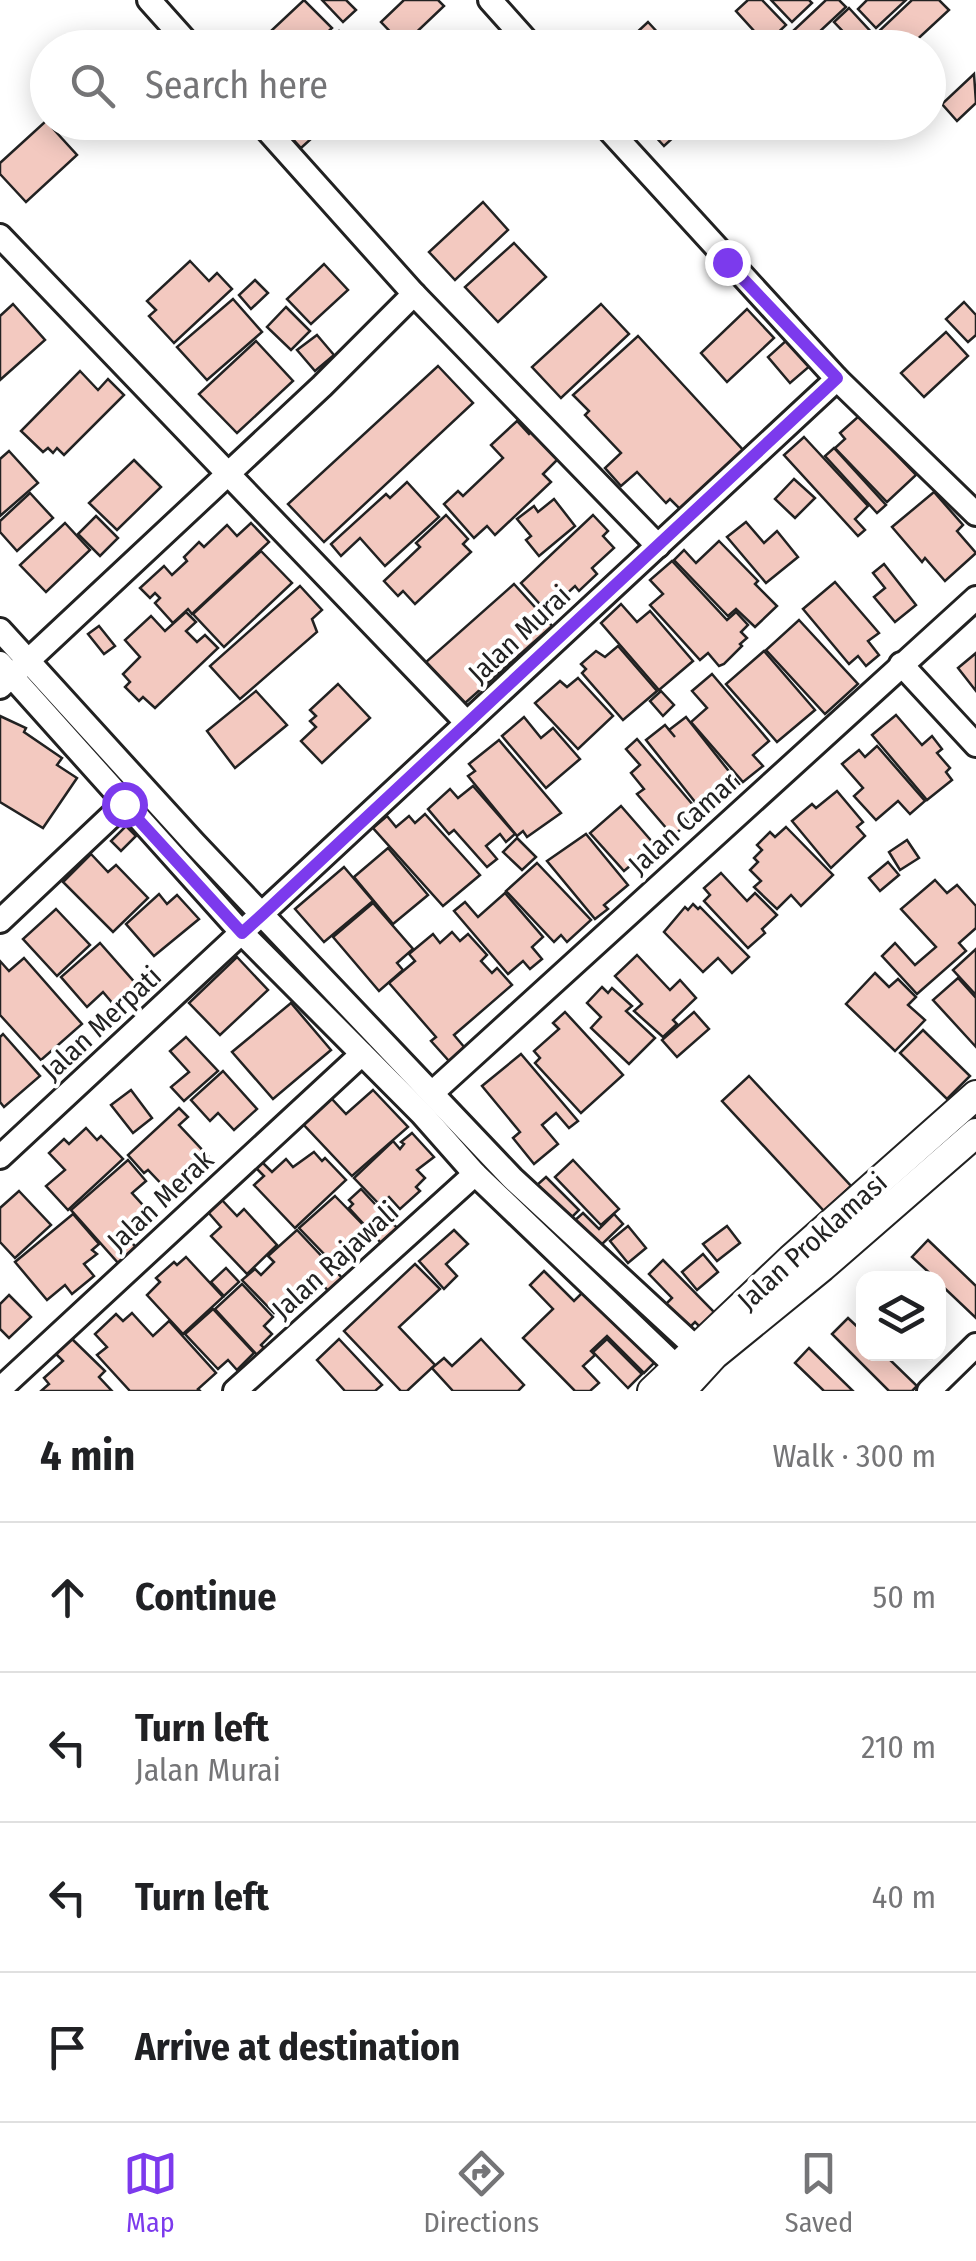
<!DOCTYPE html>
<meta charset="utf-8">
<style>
:root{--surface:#fff;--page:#f2f2f2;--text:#202124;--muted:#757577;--line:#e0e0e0;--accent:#7c3aed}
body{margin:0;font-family:"Fira Sans Condensed",sans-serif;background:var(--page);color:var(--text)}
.controls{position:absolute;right:30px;bottom:30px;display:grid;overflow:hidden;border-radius:20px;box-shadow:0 5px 25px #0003}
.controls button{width:90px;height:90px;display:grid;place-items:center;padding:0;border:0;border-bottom:2px solid var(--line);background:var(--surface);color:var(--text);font:50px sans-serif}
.stop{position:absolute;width:30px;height:30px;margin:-22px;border:8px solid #7c3aed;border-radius:50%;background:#fff}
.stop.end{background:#7c3aed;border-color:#fff;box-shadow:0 2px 10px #0008}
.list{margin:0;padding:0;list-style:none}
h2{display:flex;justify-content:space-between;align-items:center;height:130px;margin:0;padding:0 40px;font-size:42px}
h2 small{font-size:32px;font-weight:400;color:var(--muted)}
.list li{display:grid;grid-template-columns:65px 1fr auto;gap:30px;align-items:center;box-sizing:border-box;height:150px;padding:0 40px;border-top:2px solid var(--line)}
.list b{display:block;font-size:38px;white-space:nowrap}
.list p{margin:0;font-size:32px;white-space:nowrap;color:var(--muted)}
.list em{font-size:32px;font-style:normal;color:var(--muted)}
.icon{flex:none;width:55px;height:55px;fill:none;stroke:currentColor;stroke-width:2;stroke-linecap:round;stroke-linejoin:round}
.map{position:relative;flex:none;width:976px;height:1391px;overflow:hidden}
.search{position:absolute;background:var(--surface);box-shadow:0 5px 25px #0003;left:30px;right:30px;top:30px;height:110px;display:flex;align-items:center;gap:25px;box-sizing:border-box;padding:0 35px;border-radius:55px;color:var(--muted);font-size:38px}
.sheet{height:730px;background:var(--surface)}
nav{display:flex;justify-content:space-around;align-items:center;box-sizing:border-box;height:140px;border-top:2px solid var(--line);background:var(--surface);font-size:28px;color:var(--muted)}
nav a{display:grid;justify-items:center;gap:5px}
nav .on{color:var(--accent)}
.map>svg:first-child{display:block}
.building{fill:#f3c9c0;stroke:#222;stroke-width:2.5}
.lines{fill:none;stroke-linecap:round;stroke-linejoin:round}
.minor-casing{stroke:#222;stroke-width:28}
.tertiary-casing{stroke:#222;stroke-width:32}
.minor{stroke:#fff;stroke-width:22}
.tertiary{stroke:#fff;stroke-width:28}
.route{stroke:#7c3aed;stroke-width:12}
.labels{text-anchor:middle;stroke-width:8;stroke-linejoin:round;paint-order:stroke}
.street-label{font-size:28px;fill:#222;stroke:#fff}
</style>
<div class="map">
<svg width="976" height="1391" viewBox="0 0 976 1391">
<rect width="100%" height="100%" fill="#fff"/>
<g class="building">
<path d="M304,0L332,28L311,48H253Z"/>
<path d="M322,0H346L356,10L343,22Z"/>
<path d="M404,0H438L444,6L403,45L381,22Z"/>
<path d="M748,0H762L786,25L766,44L736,11Z"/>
<path d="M771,0H809L812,3L792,22Z"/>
<path d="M826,0H839L846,7L802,48H775Z"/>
<path d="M867,0H906L876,28L858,9Z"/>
<path d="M912,0H939L949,10L908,48H889L876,34Z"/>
<path d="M849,8L873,34L858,47L834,22Z"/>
<path d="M648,22L672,48H620Z"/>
<path d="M339,31L355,48H322Z"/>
<path d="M974,74L976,103L957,121L942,104Z"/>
<path d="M46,121L77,155L26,202L0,174V163Z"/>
<path d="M277,122H316L322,129L301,148Z"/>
<path d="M642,122H690L664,146Z"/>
<path d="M483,202L508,230L455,280L429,252Z"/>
<path d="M514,243L546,277L498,322L465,287Z"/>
<path d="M190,261L209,281L217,273L232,289L174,343L149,316L156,310L147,301Z"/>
<path d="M324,264L348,290L311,324L287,299Z"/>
<path d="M255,280L268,293L251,309L239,295Z"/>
<path d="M233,299L262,332L207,380L177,347Z"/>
<path d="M964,302L976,315V335L968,342L946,319Z"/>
<path d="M13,304L45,340L0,380V316Z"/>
<path d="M601,304L629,334L561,398L532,367Z"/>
<path d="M286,307L310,331L291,350L267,327Z"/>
<path d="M747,309L774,338L727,382L701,353Z"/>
<path d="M946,332L968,356L924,397L901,373Z"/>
<path d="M317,335L334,355L315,371L297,350Z"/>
<path d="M638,336L744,451L680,509L670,499L666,503L637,472L621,486L605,468L621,453L585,415L589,411L573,395Z"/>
<path d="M788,339L811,365L790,383L768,357Z"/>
<path d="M256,341L293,381L237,433L199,394Z"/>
<path d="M438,366L473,403L324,542L288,504Z"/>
<path d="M80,371L98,390L108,379L124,395L64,455L57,448L53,453L48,448L43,452L21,431Z"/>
<path d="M859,416L916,475L887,502L835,448L845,439L840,433Z"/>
<path d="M517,421L529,434L534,429L560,457L543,474L551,482L495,535L487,526L474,538L444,504L458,491L463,496L503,458L491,445Z"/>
<path d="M804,437L868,506L855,519L865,530L858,536L784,455Z"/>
<path d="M834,448L886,505L877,513L825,456Z"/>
<path d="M9,451L38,483L0,516V459Z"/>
<path d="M134,460L161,487L117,530L89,503Z"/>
<path d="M794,479L815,498L795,518L775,499Z"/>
<path d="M407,482L439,517L385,566L360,538L341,556L331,544L386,494L390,498Z"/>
<path d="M934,492L963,525L957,531L976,553L945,581L925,558L922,562L892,527Z"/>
<path d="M30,493L53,518L17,551L0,532V521Z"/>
<path d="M554,499L575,526L539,556L526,540L531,536L517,519L534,506L538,512Z"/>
<path d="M446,515L468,539L463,544L471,552L415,604L403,591L398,596L384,581L420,547L416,543Z"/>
<path d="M593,515L608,531L603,536L614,548L592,568L597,574L579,591L575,586L547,612L521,583Z"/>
<path d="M96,516L118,538L100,556L78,534Z"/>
<path d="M746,522L764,543L777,531L798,557L766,583L727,537Z"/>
<path d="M65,523L90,550L46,592L20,565Z"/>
<path d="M251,523L269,542L192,614L188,609L173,623L155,603L160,598L155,593L150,598L140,588L164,566L172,575L187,561L184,557L199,542L204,547L227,525L237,536Z"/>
<path d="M719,541L758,581L755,584L777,606L755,627L736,609L728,616L674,560L684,550L696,563Z"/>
<path d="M261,551L292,583L224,647L193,614Z"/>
<path d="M672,561L727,620L736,612L748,625L741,632L747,638L740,644L742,646L724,664L719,666L708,653L700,660L650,605L663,594L650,580Z"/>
<path d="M884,564L916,605L895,622L874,597L885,588L873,573Z"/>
<path d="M835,582L879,633L868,641L879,655L866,666L858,656L849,664L803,609Z"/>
<path d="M514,584L552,626L464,704L426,662Z"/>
<path d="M300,586L322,610L312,619L317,632L240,699L210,666Z"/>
<path d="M621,604L637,622L650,611L693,661L659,690L601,623Z"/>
<path d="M186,612L196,622L186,631L197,642L205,635L218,648L155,708L143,697L139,701L125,687L130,682L123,674L140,657L125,640L151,616L165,631Z"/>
<path d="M799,620L858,684L825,714L766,650Z"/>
<path d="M99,626L115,646L104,654L88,634Z"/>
<path d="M618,646L657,691L623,720L582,673L586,669L581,664L596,651L605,657Z"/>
<path d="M764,651L815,710L777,742L726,684Z"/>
<path d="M976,653V691L958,668Z"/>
<path d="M712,674L769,741L753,755L763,766L743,782L691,722L707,708L692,691Z"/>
<path d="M578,678L613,716L578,749L535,703L560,681L567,687Z"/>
<path d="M338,684L370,718L322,763L301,741L316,727L310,721L316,716L310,710Z"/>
<path d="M256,691L287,725L235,768L207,731Z"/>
<path d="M661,691L674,705L663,716L650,701Z"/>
<path d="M896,715L922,745L932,736L942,749L937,753L950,768L946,772L952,780L927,800L872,735Z"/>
<path d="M0,716L26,728L24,732L62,758L57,765L77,778L43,828L0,802Z"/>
<path d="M524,717L541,738L553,728L580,759L546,788L502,736Z"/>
<path d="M686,717L739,784L703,812L646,740L665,725L675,737L669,730Z"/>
<path d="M637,739L693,805L681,815L688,823L673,836L637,794L644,789L631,773L640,765L626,749Z"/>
<path d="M499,740L561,813L527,837L523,831L517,836L468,776L475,771L469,764Z"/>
<path d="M877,746L925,801L910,814L898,801L876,820L854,796L863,788L842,764L859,750L865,757Z"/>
<path d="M473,786L515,834L506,842L500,834L486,846L497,859L487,867L454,830L449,834L428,809L450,789L458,798Z"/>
<path d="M837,791L863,822L857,827L865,836L831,868L792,821L812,804L816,808Z"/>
<path d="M621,806L655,845L624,871L590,833Z"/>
<path d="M425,814L480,875L443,906L373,828L387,816L396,827L409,816L415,823Z"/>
<path d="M126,826L136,836L121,851L111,841Z"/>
<path d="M786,827L833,875L801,906L791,895L777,909L754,887L761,881L750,870L758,862L754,858L762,850L757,845L770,832L775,837Z"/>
<path d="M586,834L628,885L604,905L608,909L595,919L547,861Z"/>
<path d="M517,838L536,857L522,870L503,852Z"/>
<path d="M907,840L919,858L900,870L889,852Z"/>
<path d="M388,848L428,895L393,924L354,877Z"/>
<path d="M91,854L108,872L116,865L148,898L113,932L63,882Z"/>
<path d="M888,862L899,875L880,891L869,878Z"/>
<path d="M537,863L591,920L567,942L561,935L554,942L506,891Z"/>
<path d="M344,867L373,901L324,942L295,909Z"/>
<path d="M721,873L747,901L755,893L777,915L762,929L765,933L748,948L704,901L710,895L704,888Z"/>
<path d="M935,880L947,893L957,885L976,906V928L959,943L966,951L917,994L882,956L895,943L915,965L936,947L901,909Z"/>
<path d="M505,893L543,937L532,947L542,959L530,969L523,961L508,974L454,911L465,902L478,917Z"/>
<path d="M159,894L167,904L177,895L199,919L154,956L126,924Z"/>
<path d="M373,903L413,949L397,963L403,970L379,991L333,937Z"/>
<path d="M693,904L698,909L700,907L749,957L732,973L718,958L703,972L664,932L685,907L688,910Z"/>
<path d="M56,909L90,945L57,976L23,939Z"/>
<path d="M452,932L460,941L468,934L487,955L481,961L492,973L497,968L512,985L454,1035L465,1048L449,1061L431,1041L436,1037L389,983L415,961L409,954L433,934L440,943Z"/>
<path d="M100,943L137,985L114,1005L103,992L87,1007L61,977Z"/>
<path d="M976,949V995L953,970Z"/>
<path d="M637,955L670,990L680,980L696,998L673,1020L677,1024L663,1037L634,1011L642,1004L615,976Z"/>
<path d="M237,957L268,990L220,1035L189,1003Z"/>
<path d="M24,958L82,1024L41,1060L0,1015V961L9,971Z"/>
<path d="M875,973L889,987L898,979L916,997L908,1005L925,1020L895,1051L846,1004Z"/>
<path d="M958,978L976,998V1047L933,1000Z"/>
<path d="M602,987L608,993L612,988L632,1006L626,1011L655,1038L629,1064L591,1028L601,1017L587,1003Z"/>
<path d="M291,1003L331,1050L273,1099L232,1052Z"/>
<path d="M565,1012L623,1075L581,1113L535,1063L540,1058L534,1051L559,1029L553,1023Z"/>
<path d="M694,1012L709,1029L677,1057L662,1040Z"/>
<path d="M923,1030L970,1076L947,1099L900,1053Z"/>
<path d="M3,1034L40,1076L4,1107L0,1102V1037Z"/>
<path d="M186,1037L218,1071L184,1101L171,1087L189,1072L170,1051Z"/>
<path d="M521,1054L578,1121L569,1128L556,1113L542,1125L558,1144L534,1164L513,1138L520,1132L482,1086Z"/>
<path d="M223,1071L257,1109L234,1130L218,1113L210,1121L191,1100Z"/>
<path d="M749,1076L851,1186L824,1211L722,1101Z"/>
<path d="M131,1090L152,1118L133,1133L111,1105Z"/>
<path d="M373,1090L408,1127L352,1176L303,1124L331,1098L346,1114Z"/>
<path d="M179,1108L188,1117L179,1125L208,1156L197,1166L203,1172L187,1187L183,1182L171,1194L148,1170L144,1173L128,1155Z"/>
<path d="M86,1128L97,1140L101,1136L123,1159L68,1210L46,1186L65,1170L49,1153L64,1139L69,1144Z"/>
<path d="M412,1133L434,1157L417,1170L425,1178L416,1187L420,1191L400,1209L389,1197L380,1205L354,1178L393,1141L400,1149L404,1144L401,1142Z"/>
<path d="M314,1152L322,1161L325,1158L346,1180L295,1228L254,1185L264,1176L256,1168L262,1162L272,1172L286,1159L293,1167Z"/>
<path d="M128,1160L146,1181L132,1193L151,1214L126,1237L137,1248L119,1264L71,1210Z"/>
<path d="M573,1160L619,1209L601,1225L555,1177Z"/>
<path d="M546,1177L579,1210L571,1218L537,1185Z"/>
<path d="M361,1189L398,1229L382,1244L349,1208L353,1204L349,1200Z"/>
<path d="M19,1191L51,1225L15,1258L0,1242V1208Z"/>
<path d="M335,1196L369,1231L350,1249L344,1243L328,1258L299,1228Z"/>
<path d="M221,1199L237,1216L244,1209L277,1245L247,1274L211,1236L221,1227L207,1211Z"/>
<path d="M583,1213L599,1229L614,1214L623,1224L598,1248L573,1222Z"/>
<path d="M73,1214L99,1244L92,1250L97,1254L84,1264L94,1276L72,1294L65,1285L47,1300L15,1262Z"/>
<path d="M628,1226L646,1248L628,1263L610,1241Z"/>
<path d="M727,1226L740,1243L717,1261L703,1244Z"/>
<path d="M297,1230L344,1280L330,1293L323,1285L303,1303L295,1294L274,1313L242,1280L255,1269L261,1275L274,1262L268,1256Z"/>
<path d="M454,1230L468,1244L446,1264L457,1276L444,1289L419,1261Z"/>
<path d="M928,1240L976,1286V1318L938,1282V1278H935L912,1257Z"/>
<path d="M703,1254L718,1272L697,1290L682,1272Z"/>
<path d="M186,1257L223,1297L183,1334L147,1295L160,1282L156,1278L174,1262L177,1265Z"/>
<path d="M663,1260L715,1313L701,1328L695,1322L689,1328L666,1304L672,1298L649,1274Z"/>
<path d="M415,1264L440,1289L399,1327L435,1365L407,1391H401L344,1331Z"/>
<path d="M226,1268L239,1282L224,1296L211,1282Z"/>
<path d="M544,1271L574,1301L585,1290L660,1357L644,1373L607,1336L591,1351L595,1355L583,1366L599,1383L590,1391H575L523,1338L553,1309L530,1285Z"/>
<path d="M242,1284L273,1317L264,1326L272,1334L261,1345L266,1350L259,1357L215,1309Z"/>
<path d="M9,1295L31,1317L9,1338L0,1329V1304Z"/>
<path d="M213,1309L254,1353L237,1370L228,1360L218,1369L185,1334Z"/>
<path d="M132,1313L153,1336L169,1321L216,1373L198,1389L200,1391H130L97,1355L107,1347L95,1334L116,1314L123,1321Z"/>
<path d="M848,1318L864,1333V1354H884L917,1386L912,1391H889L832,1334Z"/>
<path d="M70,1337L105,1371L99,1377L112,1391H41L49,1384L44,1378L63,1361L54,1352Z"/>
<path d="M339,1339L382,1385L375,1391H345L317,1360Z"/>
<path d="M481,1339L524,1385L518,1391H453L432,1368L444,1358L452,1366Z"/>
<path d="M607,1339L642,1374L628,1388L593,1352Z"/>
<path d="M809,1348L853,1391H824L795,1363Z"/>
</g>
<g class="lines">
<defs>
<g id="minor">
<path d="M149,0L192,48"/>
<path d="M490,0L533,48"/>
<path d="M260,122L414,294L658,546"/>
<path d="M602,122L837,379L976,514"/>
<path d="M0,236L467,723"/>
<path d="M0,630L194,843L512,1178L696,1348L710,1353"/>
<path d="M0,663L242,933L422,1114L475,1174L687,1377"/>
<path d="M901,664L976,745"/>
<path d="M0,687L322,386L414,294"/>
<path d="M0,921L124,804"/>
<path d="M432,1093L976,598"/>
<path d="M0,1157L837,379"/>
<path d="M0,1389L362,1054"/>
<path d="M235,1391L475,1174"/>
<path d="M929,1391L976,1345"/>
</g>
<g id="tertiary">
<path d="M652,1391L791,1259L976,1095"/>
<path d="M681,1391L714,1355L822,1267L976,1133"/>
</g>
</defs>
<use href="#minor" class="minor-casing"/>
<use href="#tertiary" class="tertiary-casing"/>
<use href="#minor" class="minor"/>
<use href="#tertiary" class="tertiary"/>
</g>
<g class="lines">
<path class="route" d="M124,804L242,933L263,914L837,378L727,262"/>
</g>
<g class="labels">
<g class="street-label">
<text transform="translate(519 634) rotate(-43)" y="10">Jalan Murai</text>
<text transform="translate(683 823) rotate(-42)" y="10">Jalan Camar</text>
<text transform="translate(101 1023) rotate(-43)" y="10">Jalan Merpati</text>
<text transform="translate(160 1200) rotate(-43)" y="10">Jalan Merak</text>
<text transform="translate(812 1241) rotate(-42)" y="10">Jalan Proklamasi</text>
<text transform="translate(335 1260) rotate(-42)" y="10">Jalan Rajawali</text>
</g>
</g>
</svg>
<div class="controls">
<button><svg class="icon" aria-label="layers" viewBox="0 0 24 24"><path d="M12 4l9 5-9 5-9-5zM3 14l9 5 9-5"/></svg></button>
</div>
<div class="stop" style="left:124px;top:804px"></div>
<div class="stop end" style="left:727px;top:262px"></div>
<div class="search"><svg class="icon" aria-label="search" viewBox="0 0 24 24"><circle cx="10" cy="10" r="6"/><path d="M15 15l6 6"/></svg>Search here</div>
</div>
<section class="sheet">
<h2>4 min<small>Walk · 300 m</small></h2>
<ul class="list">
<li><svg class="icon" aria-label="ahead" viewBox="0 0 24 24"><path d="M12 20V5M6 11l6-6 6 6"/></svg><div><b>Continue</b></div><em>50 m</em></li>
<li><svg class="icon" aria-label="left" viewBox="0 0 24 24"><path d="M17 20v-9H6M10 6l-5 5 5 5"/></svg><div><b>Turn left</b><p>Jalan Murai</p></div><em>210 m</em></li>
<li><svg class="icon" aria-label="left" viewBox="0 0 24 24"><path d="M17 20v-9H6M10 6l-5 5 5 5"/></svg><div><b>Turn left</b></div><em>40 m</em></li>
<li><svg class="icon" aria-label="arrive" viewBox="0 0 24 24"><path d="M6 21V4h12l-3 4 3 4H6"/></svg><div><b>Arrive at destination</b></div></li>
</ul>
</section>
<nav>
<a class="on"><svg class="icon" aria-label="map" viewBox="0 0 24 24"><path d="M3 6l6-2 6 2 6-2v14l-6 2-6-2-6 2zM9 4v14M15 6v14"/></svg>Map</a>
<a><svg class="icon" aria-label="directions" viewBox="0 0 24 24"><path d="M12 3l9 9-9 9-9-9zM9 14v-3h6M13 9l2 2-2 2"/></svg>Directions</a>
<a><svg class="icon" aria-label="saved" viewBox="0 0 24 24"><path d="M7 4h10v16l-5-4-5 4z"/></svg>Saved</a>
</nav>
